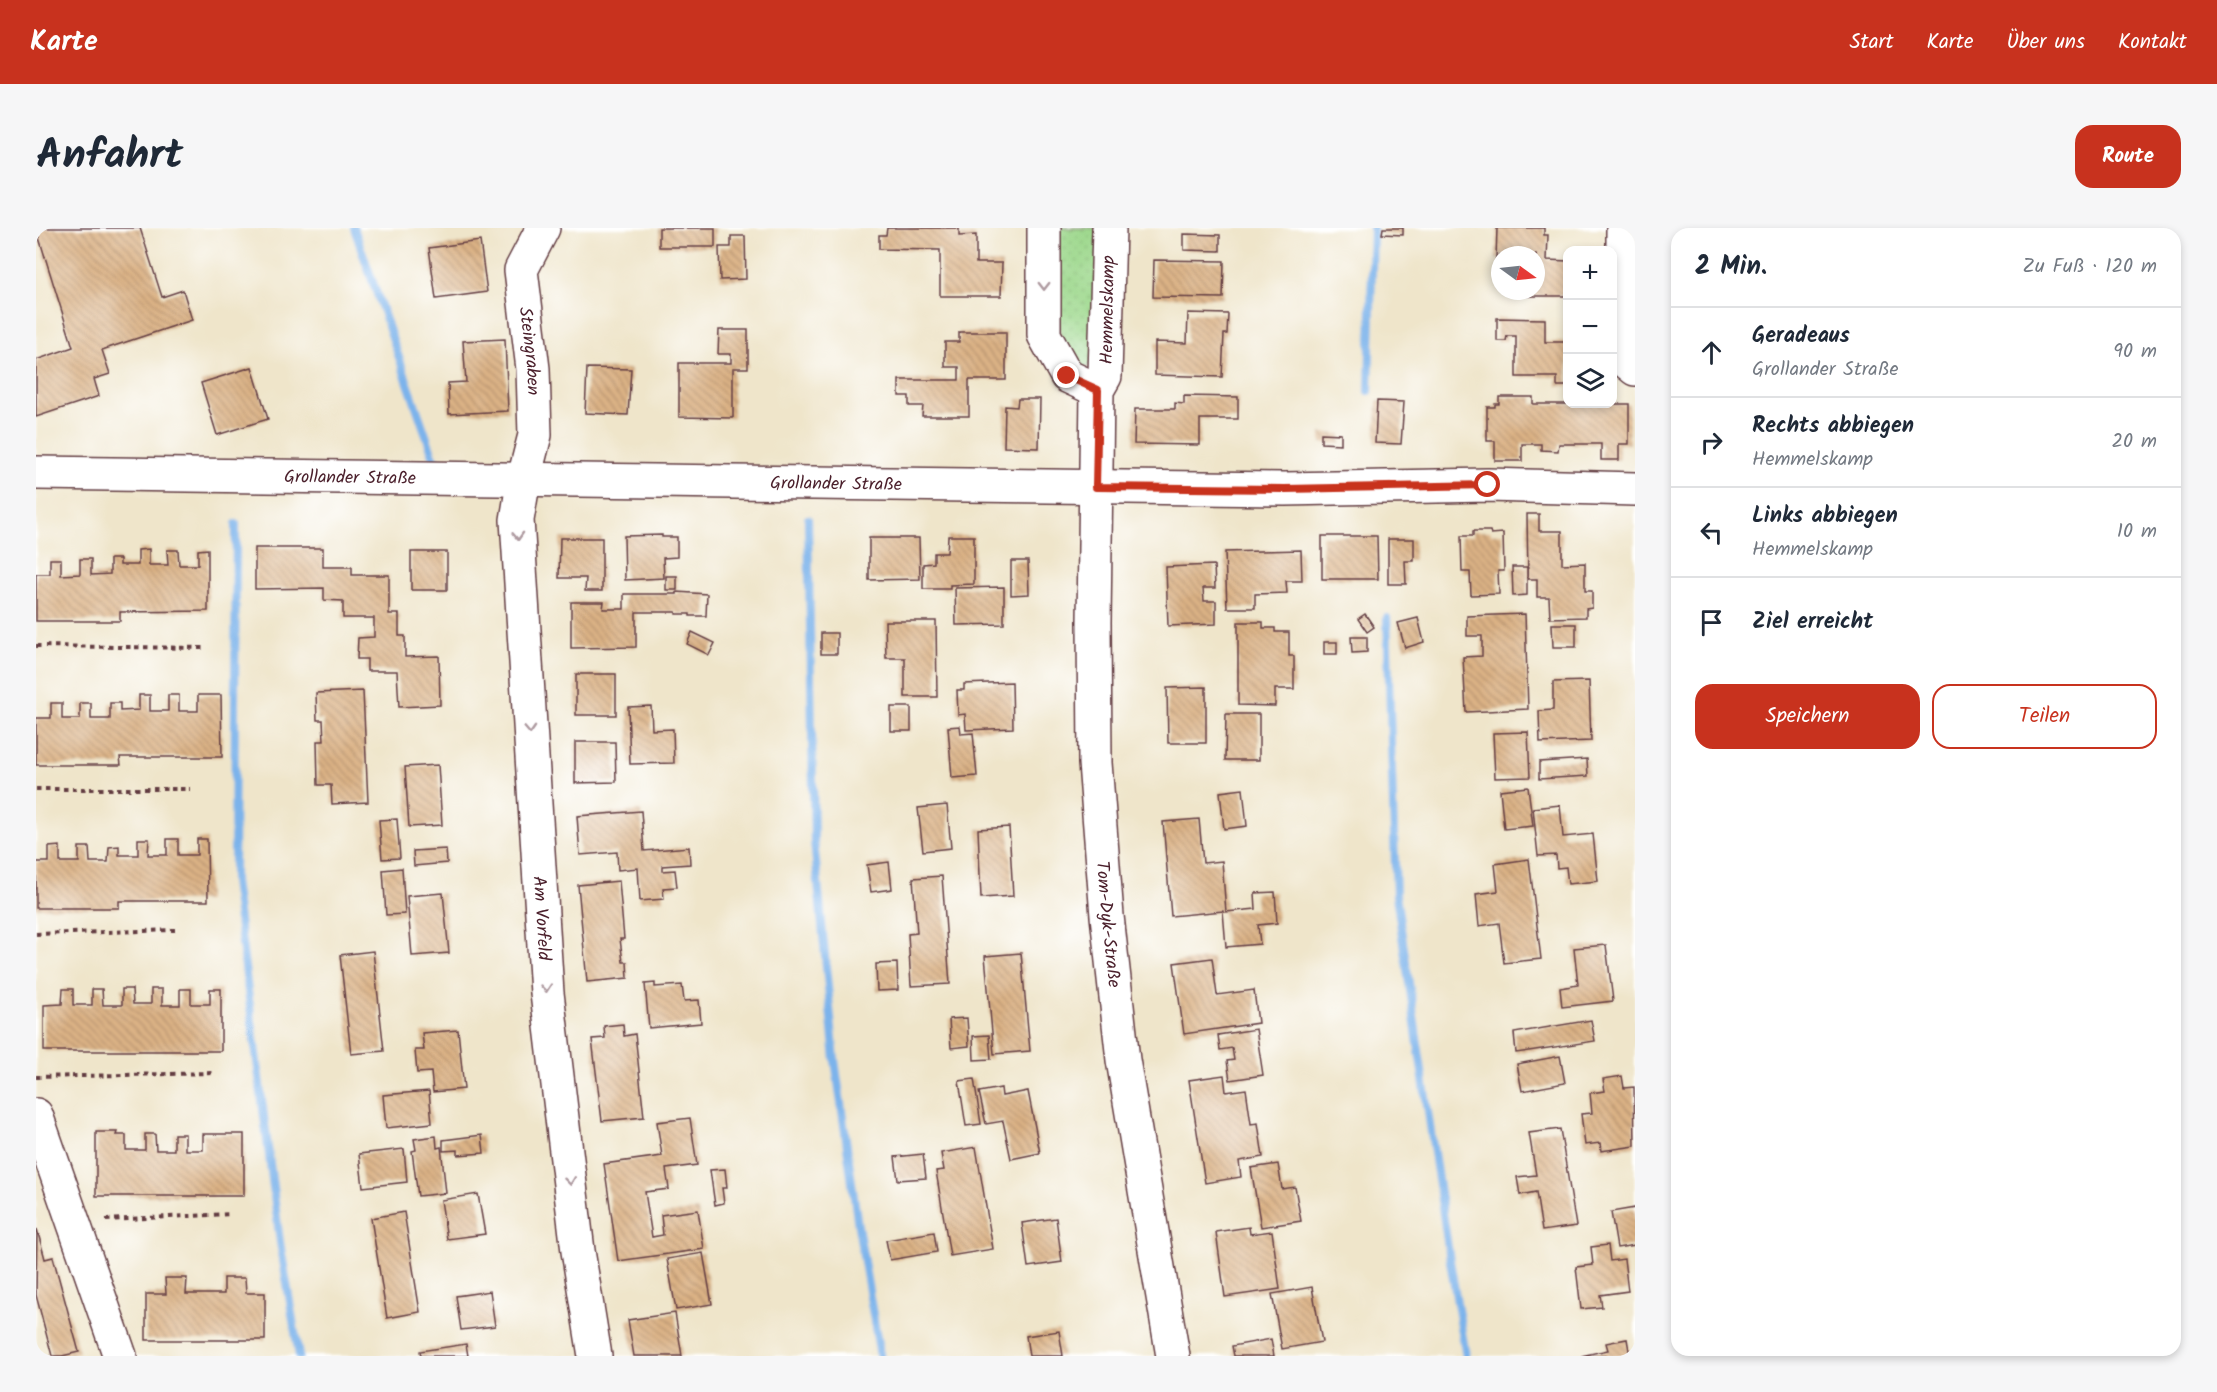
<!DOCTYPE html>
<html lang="de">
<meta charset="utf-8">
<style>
:root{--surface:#fff;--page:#f6f6f7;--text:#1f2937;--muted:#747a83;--line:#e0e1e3;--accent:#c8321e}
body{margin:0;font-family:Kalam,sans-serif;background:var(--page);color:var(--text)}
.controls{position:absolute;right:18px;top:18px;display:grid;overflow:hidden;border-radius:12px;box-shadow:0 3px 9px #0003}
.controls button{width:54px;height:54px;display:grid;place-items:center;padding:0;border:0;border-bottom:2px solid var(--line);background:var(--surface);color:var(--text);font:30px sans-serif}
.compass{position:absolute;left:1455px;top:18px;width:54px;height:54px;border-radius:50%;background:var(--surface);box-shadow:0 3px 9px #0003;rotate:105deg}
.stop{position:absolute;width:18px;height:18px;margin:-14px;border:4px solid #c8321e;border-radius:50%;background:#fff}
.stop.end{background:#c8321e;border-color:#fff;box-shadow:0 2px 6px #0008}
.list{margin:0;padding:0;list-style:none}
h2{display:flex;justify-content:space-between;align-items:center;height:78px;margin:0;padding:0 24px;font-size:26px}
h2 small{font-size:20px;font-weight:400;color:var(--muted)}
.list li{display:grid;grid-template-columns:39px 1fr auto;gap:18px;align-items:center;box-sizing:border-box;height:90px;padding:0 24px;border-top:2px solid var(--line)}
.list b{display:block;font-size:22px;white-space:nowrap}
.list p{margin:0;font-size:20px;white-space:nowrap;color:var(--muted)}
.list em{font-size:20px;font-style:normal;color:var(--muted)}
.actions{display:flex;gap:12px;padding:18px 24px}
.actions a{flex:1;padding:14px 0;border:2px solid var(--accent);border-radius:18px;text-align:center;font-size:21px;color:var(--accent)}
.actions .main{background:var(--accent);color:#fff}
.icon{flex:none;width:33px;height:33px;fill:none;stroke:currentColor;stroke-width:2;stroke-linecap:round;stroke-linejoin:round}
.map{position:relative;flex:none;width:1599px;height:1128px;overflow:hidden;border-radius:18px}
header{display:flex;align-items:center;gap:36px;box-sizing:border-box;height:84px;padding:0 30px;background:var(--accent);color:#fff}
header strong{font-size:28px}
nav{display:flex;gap:33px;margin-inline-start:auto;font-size:21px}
.intro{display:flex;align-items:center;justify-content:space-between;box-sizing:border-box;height:144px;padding:0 36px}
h1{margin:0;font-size:42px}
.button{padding:15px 27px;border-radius:18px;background:var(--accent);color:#fff;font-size:21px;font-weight:700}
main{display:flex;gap:36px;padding:0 36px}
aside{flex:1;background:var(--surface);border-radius:18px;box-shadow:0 3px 9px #0003}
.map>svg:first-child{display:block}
.grass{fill:url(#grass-dots);stroke:#747c5c;stroke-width:1.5}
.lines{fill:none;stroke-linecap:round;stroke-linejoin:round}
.stream{stroke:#7bb3eb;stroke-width:8}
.building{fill:url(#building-back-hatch)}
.minor-casing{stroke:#633d43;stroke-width:36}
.path{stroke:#633d43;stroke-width:4;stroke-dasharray:4.5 4.5;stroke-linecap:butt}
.minor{stroke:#fff;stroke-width:33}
.oneway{stroke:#ae9aa0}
.route{stroke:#c8321e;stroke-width:8}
.labels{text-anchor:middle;stroke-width:4.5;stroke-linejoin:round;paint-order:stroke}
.street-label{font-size:18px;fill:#4a1f2b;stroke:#fff}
</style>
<header>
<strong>Karte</strong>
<nav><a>Start</a><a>Karte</a><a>Über uns</a><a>Kontakt</a></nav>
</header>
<div class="intro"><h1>Anfahrt</h1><a class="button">Route</a></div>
<main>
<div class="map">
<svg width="1599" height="1128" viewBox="0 0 1599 1128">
<defs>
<pattern id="grass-dots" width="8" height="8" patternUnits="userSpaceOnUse" patternTransform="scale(1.5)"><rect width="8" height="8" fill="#9dd88c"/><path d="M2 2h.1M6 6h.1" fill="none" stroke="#89b979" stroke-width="1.8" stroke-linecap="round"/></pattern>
<pattern id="building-back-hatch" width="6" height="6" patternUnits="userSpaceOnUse" patternTransform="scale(1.5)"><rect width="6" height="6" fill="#dbb285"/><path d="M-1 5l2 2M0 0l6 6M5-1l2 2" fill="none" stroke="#b4906d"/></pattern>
</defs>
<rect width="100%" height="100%" fill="#fff"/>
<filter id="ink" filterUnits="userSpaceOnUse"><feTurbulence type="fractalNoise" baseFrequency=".0167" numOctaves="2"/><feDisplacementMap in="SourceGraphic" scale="12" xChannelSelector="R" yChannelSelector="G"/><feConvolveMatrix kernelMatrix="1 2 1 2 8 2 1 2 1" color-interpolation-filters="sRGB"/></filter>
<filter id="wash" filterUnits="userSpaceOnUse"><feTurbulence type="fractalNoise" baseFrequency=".008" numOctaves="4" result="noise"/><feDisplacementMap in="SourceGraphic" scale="24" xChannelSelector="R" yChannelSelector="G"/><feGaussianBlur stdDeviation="1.35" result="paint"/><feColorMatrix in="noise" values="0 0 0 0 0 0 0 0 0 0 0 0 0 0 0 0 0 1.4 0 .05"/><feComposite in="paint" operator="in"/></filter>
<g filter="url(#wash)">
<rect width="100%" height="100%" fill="#efe5ca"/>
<path class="grass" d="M1015,0H1063L1060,129L1052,139L1036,140L1026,127Z"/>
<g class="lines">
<g class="stream">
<path d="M318,0L399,233"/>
<path d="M1333,163L1337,0"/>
<path d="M772,291L778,613L799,832L822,998L844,1128"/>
<path d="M200,296L198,653L244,1014L263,1128"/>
<path d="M1351,390L1360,667L1414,1033L1430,1128"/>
</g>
</g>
<g id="blocks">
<g class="building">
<path d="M0,0H104L126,69L147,62L156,92L66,122L74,146L58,151L63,168L0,189V132L37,119Z"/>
<rect x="623" y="0" width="56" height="19"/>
<path d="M851,0H923V8L940,7V35H966L965,68H904V22L843,21V7H850Z"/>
<path d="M1347,0H1367V7L1346,6Z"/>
<path d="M1461,0H1508V7H1512L1511,32L1532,33V68H1476L1477,63H1500V27H1464V31H1460Z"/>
<path d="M1148,6L1184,7V23L1148,22Z"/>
<path d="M695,8H709L710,51L684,52L683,19H695Z"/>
<path d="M444,13L451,64L400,71L393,20Z"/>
<path d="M1118,32L1188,33L1187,70L1117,69Z"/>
<path d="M1152,85L1192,86L1191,106H1188L1186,149L1119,147V114L1151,115Z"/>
<path d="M1461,90L1509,91V114H1532V158H1521V149H1480V108H1471L1470,113H1461Z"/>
<path d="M683,102H712V140H697V190L643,189V135H695V126H682Z"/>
<path d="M923,104H970V152H933V188H886L887,178H873V168H863V152H923V139H909V114H923Z"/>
<path d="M469,111L472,183L413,186L412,155L430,154L427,113Z"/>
<path d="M216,139L232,191L181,207L165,155Z"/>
<path d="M551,140L595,141L592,187L549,185Z"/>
<path d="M1148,168L1202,169V191H1164V217L1098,216L1099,181H1139V175L1148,176Z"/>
<path d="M1463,169H1497V176H1593V216H1583V232H1565V216H1523L1522,223L1505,222V216H1486V233H1459V213H1451V179H1459V176H1463Z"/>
<path d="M982,171H1004L1003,220L968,219L969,178L981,179Z"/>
<path d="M1341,173L1368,174L1365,216L1339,215Z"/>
<path d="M1285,205L1305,206V216L1285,215Z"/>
<path d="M1491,286H1503V303H1526V336L1549,335V363H1556V380L1550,381V389L1514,390L1513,369H1501V351H1492Z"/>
<path d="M1437,303H1454L1455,306L1467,305L1468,343H1462L1463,366L1435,367L1434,344H1426L1425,308H1437Z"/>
<path d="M626,307V309H641V329L627,330L628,350L589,352L588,308Z"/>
<path d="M912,308H938V356L914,357V361H887V336L898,335V325H911Z"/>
<path d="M1286,308H1341L1342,351H1286Z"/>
<path d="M524,310H566V363H549L550,350H523Z"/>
<path d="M833,310H883L884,351L833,352Z"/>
<path d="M1352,311H1378V333H1369L1370,356H1352Z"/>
<path d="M219,320H287V339H316V347H353V386H363V408H369V429L403,428L404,477L363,479L361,443H331V431H321L322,410L338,409V390H307V373L288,372V360L219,361Z"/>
<path d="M113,321V337H132L131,322H142L143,337H162V322L172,321V383L84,384V393H0V346H14V331H25V347L44,346V331H55V347L74,346V331H84V337H102V322Z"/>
<path d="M1265,322L1266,353H1250L1251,365L1219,366V380H1191L1189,324Z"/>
<rect x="375" y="324" width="36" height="38"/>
<path d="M975,333H992L993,366L975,367Z"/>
<path d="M1178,337L1179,360H1167L1168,373H1180V396L1132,398L1130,339Z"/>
<path d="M1476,339H1491V367L1477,368Z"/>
<rect x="630" y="348" width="11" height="14"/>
<path d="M968,359V396L920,397L919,360Z"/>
<path d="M641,364L671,366L670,388H654V386H640V384H600V419L535,420V374H568L567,381H588V366H641Z"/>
<path d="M1329,386L1338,399L1331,404L1322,391Z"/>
<path d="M1489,386L1492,481L1430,484L1427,429L1446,428V408H1431V388Z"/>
<path d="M1382,390L1388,414L1369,420L1362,395Z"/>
<path d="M849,393H900L901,469H869V430H850Z"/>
<path d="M1202,394H1227V400H1239V404H1253V428H1258V461H1239V478L1202,477Z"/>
<path d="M1516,396H1540V419H1517Z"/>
<path d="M656,404L679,415L673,427L651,416Z"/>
<rect x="785" y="405" width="16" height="21"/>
<path d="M1315,409H1331V424L1316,425Z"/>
<rect x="1288" y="414" width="13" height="12"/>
<rect x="540" y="446" width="40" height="41"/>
<path d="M1553,453L1555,513L1504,515L1503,483L1517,482V454Z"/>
<path d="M976,454L977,500L930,502L929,486L922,487L921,462H928V456Z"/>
<path d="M1170,459V515H1132L1131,460Z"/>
<path d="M327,463L332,574L296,576L295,557H282L281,513H288L287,492H281L280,465Z"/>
<path d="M103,467H114V483H132V467H143V483H162V467H185L186,529H84L85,537H0V490H15V475H26V491H44V475H55V491H74V475H84V483L103,482Z"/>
<path d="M615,478L616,502L637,501L638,535L594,536L592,479Z"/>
<rect x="855" y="479" width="20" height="24"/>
<path d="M1190,486H1223V532H1189Z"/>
<path d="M924,498L925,506L937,505L941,548L916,550L912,499Z"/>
<path d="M1492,504L1494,549L1459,550L1457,505Z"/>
<path d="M539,514H579L580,554L539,555Z"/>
<path d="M1551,531L1552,548L1503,551V534Z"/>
<path d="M402,537L406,597L373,599L369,539Z"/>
<path d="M1492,559L1497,598L1468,601L1464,562Z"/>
<path d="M1207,561L1211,598L1188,601L1184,564Z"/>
<path d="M911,577L915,620L887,623L882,580Z"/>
<path d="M1524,577L1527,609L1557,606L1562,653L1532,656L1530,639L1521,640L1520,627L1502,628L1497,580Z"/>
<path d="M605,583L608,623L653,619L654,636L626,638V643L639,642L641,659L627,660L628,671L604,673L602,640L582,642L581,624L544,627L541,588Z"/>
<path d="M361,591L364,630L346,631L343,592Z"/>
<path d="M1163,591L1167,635L1186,633L1190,684L1220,681L1219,665L1239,664L1241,695L1222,697L1224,716L1190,719L1187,683L1135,688L1127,594Z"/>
<path d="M973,599L977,668L945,670L942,601Z"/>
<path d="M102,611H113L112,627H131V611H142V627H161V611H171L172,673H83V680H0V634H13V619L24,618V634H43V619H53L54,634H72L73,619L83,618V627H102Z"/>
<path d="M410,621L411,635L378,638L377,623Z"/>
<path d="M1493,631L1505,731L1468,735L1463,695L1443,698L1440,666L1462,663L1459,636Z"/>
<path d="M853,634L856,661L835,664L831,637Z"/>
<path d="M366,640L369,686L350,687L347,642Z"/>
<path d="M906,648L914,756L875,758L872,706L881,705L877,650Z"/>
<path d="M583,653L588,711H584L587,734H591L592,750L551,754L542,657Z"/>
<path d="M407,665L413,725L376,728L371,668Z"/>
<path d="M1570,717L1577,773L1526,779L1524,760L1542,757L1538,720Z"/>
<path d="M337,723L348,823L315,826L304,727Z"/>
<path d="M985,725L994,823L958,826L949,728Z"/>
<path d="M1176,730L1181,767L1218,762L1222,795L1148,806L1138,735Z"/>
<path d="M861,735L862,762L841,763L840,736Z"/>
<path d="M619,755V759L646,757L648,773L663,772L665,795L613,800L609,756Z"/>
<path d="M27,761H37V777H56V761H66L67,777H86V761H96L97,776H115V761H126V777H144V761H155V776H174V761H185V823H8V777L26,776Z"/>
<path d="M931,790L933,818L915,820L913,791Z"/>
<path d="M1555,792L1559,813L1480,825L1478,805Z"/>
<path d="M587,796L588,808L599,806L608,889L566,893L556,811L569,810L568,798Z"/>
<path d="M1220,801L1227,847L1194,852L1191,833L1198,832L1196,820L1184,822L1182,807Z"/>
<path d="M422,802L428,861L397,864L395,844L381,845L379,822H388L386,805Z"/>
<path d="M953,807L955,831L938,832L937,808Z"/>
<path d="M1524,828L1529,855L1486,863L1481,836Z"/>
<path d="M1188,847L1190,864L1210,861L1215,896L1222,895L1227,929L1203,933L1205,949L1169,955L1153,852Z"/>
<path d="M1586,848L1588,860L1598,859L1599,918L1565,923L1564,915L1549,917L1545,886L1556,885L1554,865L1569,863L1567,851Z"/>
<path d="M938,851L945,896L930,898L923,853Z"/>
<path d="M965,860L966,868L992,863L1004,925L975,931L967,893L950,896L943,864Z"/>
<path d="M393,863L396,895L350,900L347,867Z"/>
<path d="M654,890L661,937L630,941L633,961L609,964L616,1009L627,1007L625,987L662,982L668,1021L582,1033L568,936L626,928L621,894Z"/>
<path d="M1524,901L1540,998L1506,1003L1500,964L1484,967L1481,949L1500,947L1493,905Z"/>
<path d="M60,904H81L80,907H90V922H109V906H119L120,922H138V906H149V922H167V906H208V968H60Z"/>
<path d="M446,907L448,925L422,927V922L407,923V912Z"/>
<path d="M400,908L401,920L405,919L410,965L382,968L376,923L380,922L378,911Z"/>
<path d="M940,919L957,1021L914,1028L900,943L908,942L905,925Z"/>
<path d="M368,921L371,954L327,959L323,926Z"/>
<path d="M887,926L890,950L862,952L859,929Z"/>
<path d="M1242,936L1246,961L1259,959L1265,993L1225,999L1215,940Z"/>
<path d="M689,941L691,960H686L688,975L679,977L674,942Z"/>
<path d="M442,966L449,1006L411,1011L405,972Z"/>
<path d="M1599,980V1017L1581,1020L1575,984Z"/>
<path d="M368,984L384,1084L351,1090L335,990Z"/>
<path d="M1020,990L1026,1034L992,1039L986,995Z"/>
<path d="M1213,999L1214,1006L1236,1003L1244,1061L1189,1069L1180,1004Z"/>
<path d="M1,1001L9,1031L17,1029L43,1124L26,1128H16L0,1067Z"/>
<path d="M898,1004L901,1024L854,1032L850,1012Z"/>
<path d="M1572,1017L1574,1033L1588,1031L1592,1063L1564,1067L1566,1079L1545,1081L1540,1039L1557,1037L1555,1019Z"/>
<path d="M667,1025L676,1076L640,1082L631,1031Z"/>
<path d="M129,1050H151L150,1066H188V1050H209L210,1065H229V1112H110V1066H130Z"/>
<path d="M1276,1059L1286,1114L1246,1121L1236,1066Z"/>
<path d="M454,1063L459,1098L425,1102L420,1068Z"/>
<path d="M639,1085L646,1128H598L592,1092Z"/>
<path d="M1023,1103L1027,1128H993L990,1108Z"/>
<path d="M1235,1111L1238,1128H1198L1196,1118Z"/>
<path d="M1591,1111L1594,1128H1545L1572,1122L1570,1115Z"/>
<path d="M430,1116L432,1128H385L384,1123Z"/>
</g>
</g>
</g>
<g filter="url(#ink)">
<use href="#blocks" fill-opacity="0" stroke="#633d43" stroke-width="1.5"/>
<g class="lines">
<defs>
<g id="minor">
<path id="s1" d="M507,0L485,42L497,141L499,207L488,250L481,292L511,765L542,1023L559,1128"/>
<path d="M1008,0V107L1031,148L1061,162"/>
<path id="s2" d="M1073,0L1069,148L1061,162L1058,394L1059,535L1071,688L1087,832L1137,1128"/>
<path d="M1587,0V131L1599,141"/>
<path id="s3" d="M0,245L1249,261L1452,257L1599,261"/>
<path d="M0,887L84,1128"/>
</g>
</defs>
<use href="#minor" class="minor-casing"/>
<g class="path">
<path d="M0,418L170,420"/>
<path d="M0,561H154"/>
<path d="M0,706L139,702"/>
<path d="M0,849L177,845"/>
<path d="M70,992L195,986"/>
</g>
<use href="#minor" class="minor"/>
</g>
<defs><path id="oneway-chevron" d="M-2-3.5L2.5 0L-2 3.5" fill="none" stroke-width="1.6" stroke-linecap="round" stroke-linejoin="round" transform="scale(1.5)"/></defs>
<g class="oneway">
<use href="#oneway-chevron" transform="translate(1008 58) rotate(90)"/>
<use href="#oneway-chevron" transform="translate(482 308) rotate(87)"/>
<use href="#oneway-chevron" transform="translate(494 502) rotate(87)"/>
<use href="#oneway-chevron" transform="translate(510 760) rotate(85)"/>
<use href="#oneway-chevron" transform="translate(534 953) rotate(83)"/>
</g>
</g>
<g class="lines" filter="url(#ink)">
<path class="route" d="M1031,148L1062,162L1060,259L1249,261L1452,257"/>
</g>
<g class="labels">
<g class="street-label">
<text transform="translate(1071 82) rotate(-89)" y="6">Hemmelskamp</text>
<text dy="6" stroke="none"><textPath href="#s1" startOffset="129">Steingraben</textPath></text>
<text dy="6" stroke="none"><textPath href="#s3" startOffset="314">Grollander Straße</textPath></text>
<text dy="6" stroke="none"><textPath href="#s3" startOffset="800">Grollander Straße</textPath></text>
<text dy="6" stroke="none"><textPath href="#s1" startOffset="699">Am Vorfeld</textPath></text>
<text dy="6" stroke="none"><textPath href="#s2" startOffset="699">Tom-Dyk-Straße</textPath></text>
</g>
</g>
</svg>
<div class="controls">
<button>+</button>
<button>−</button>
<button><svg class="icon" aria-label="layers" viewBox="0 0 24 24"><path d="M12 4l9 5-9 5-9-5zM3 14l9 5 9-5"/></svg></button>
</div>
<svg class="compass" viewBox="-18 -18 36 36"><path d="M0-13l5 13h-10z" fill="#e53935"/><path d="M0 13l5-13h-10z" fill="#747a83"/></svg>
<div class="stop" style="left:1452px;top:257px"></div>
<div class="stop end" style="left:1031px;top:148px"></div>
</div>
<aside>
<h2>2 Min.<small>Zu Fuß · 120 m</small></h2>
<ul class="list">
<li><svg class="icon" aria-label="ahead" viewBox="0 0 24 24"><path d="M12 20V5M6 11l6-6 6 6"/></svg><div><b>Geradeaus</b><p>Grollander Straße</p></div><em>90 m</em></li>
<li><svg class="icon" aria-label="right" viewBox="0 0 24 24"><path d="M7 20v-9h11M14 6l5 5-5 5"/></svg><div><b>Rechts abbiegen</b><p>Hemmelskamp</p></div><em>20 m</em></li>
<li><svg class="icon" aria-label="left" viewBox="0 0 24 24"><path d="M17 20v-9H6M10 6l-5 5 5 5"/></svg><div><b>Links abbiegen</b><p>Hemmelskamp</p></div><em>10 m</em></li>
<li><svg class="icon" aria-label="arrive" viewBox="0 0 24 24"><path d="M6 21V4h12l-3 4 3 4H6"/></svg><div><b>Ziel erreicht</b></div></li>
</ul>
<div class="actions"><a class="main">Speichern</a><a>Teilen</a></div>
</aside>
</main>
